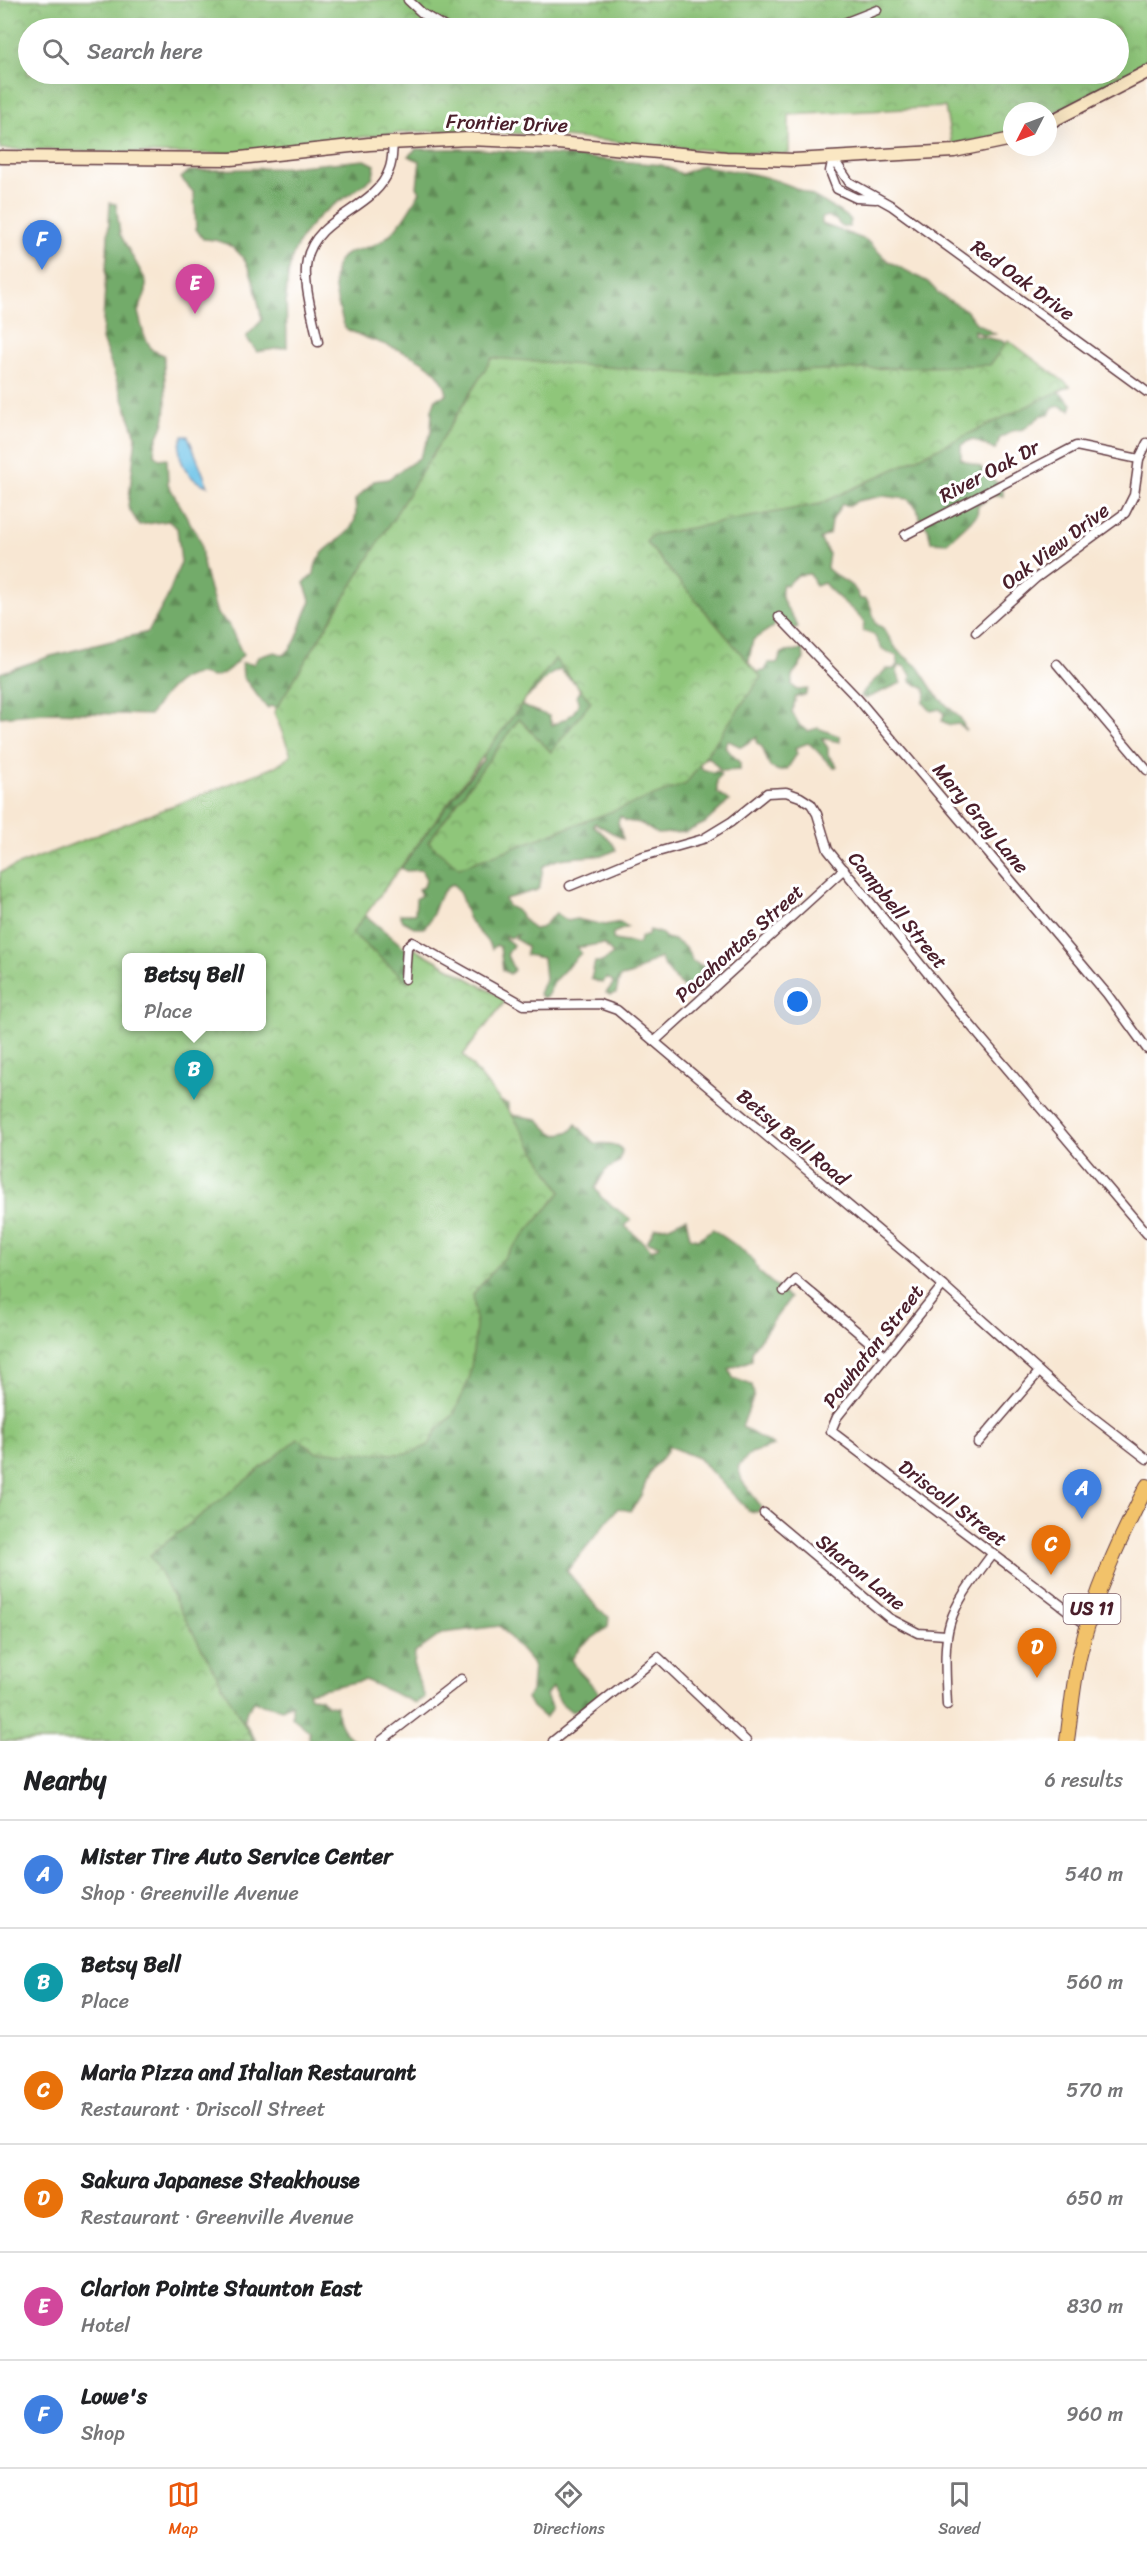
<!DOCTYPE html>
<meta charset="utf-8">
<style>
:root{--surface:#fff;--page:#f2f2f2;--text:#202124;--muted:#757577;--line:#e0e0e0;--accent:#ea580c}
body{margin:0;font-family:Sriracha,sans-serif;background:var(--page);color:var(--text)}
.compass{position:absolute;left:1003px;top:102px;width:54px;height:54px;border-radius:50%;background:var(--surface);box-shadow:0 6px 24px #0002;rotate:228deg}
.you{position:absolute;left:798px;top:1002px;width:21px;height:21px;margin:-15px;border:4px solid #fff;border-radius:50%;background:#1a73e8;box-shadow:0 0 0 9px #1a73e833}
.badge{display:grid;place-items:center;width:39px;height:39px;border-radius:50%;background:var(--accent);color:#fff;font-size:20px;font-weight:700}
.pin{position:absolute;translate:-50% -50px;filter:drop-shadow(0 2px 3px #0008)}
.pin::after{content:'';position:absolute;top:32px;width:21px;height:18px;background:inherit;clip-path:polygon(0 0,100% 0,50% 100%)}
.popup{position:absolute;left:122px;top:953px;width:144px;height:78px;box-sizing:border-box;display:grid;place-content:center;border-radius:9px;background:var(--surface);filter:drop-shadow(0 2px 4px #0005);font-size:20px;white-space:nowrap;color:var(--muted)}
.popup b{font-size:22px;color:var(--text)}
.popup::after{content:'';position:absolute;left:50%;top:100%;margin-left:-12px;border:12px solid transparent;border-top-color:var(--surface)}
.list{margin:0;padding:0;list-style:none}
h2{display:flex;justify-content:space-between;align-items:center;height:78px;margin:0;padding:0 24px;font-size:26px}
h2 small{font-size:20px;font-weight:400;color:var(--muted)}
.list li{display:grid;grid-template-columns:39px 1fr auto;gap:18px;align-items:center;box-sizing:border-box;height:108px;padding:0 24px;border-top:2px solid var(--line)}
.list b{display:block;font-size:22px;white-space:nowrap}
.list p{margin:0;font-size:20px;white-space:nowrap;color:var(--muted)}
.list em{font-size:20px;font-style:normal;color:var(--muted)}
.icon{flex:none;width:33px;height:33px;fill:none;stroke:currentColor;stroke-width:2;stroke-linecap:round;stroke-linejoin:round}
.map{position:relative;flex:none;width:1147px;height:1741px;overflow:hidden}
.search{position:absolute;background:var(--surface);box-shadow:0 6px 24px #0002;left:18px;right:18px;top:18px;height:66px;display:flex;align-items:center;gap:15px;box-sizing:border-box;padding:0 21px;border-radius:33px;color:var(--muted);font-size:22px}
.sheet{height:726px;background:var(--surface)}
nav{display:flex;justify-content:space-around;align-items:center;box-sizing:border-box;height:84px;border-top:2px solid var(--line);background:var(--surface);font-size:16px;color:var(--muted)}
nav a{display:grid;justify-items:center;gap:3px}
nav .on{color:var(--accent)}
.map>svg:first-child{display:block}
.forest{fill:url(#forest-firs);stroke:#5e654a;stroke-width:1.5;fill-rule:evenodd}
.park{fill:url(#park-crowns);stroke:#6c7252;stroke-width:1.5;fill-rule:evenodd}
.water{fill:#6bc2e8;stroke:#5a708a;stroke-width:1.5}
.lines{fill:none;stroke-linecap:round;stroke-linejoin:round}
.street-casing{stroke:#643d44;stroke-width:11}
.secondary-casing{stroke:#643d44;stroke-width:15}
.primary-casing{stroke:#643d44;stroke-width:16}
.street{stroke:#fff;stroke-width:8}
.secondary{stroke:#fae7c3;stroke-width:12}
.primary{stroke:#f2c26a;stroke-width:14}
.labels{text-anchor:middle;stroke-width:6;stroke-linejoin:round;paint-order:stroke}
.shield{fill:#fff;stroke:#80626b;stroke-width:1.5}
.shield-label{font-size:18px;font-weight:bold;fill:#4a1f2b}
.street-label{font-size:20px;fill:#4a1f2b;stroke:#fff}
</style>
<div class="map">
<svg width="1147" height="1741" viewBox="0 0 1147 1741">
<defs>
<pattern id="forest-firs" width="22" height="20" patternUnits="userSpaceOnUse" patternTransform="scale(1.5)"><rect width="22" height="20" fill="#73ab6a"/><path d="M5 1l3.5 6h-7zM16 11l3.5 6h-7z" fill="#608b57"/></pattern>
<pattern id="park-crowns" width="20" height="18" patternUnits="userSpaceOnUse" patternTransform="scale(1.5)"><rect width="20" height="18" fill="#8fc67a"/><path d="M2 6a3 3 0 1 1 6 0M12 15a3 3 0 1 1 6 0" fill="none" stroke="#77a064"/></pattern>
</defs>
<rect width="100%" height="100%" fill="#fff"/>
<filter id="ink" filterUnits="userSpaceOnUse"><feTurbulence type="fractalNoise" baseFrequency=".0167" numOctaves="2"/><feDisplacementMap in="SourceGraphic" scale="12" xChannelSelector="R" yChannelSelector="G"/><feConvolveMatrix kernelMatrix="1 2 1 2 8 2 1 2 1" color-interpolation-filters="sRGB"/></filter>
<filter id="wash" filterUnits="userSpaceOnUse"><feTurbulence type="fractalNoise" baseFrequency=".008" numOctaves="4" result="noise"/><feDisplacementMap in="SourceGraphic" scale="24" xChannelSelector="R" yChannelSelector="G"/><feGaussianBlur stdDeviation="1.35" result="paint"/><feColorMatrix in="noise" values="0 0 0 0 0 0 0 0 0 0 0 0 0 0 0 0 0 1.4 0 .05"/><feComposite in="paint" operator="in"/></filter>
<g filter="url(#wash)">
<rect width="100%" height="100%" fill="#f8e7d3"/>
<g class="forest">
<path d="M416,149H478L569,156L662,165L682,174L703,165C720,171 736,170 753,174C789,182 821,198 851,220L849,227L841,226L836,220L827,216L822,218V224L866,240L888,261L928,282L940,295L966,310L976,323L995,334L983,335L974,330V335L1002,341L1072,404L1070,410L1060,406L1052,408L1049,415H1042L1024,429L1012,431L1000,438L995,450L972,439L961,445V459L981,467L988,477L1002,486L1003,496H992L978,506L977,515L947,543L931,542L928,528L920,520L917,508L908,499L883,496L857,501L850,506L842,504L831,522L829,534L820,539L829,554L827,568C839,581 854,581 860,599H866L870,605L876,624L883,628L897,650L918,667L936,695L961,719L966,731L959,724L950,725L942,721L944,714L940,709L931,711L923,702L926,695L925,689L911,681V675L904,666H899L897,672L901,683L865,699L861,696C865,686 879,678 886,669H894L898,663L897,656L882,649L874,635L863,631L864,622C852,607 836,598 824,583L816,586L810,574L798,575L787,585L783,584C777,604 792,610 798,627L794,629L778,616L774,626L753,640L748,665L755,672L765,671L768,663H777L782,653L803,649L804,659L792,676V685L797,690L808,689L805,695L796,697L792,712L800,726L808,731L818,728L839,736L840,742L821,738L828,748V755L837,766L834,768C824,760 818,750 808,743L795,748L797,754L787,769L779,771L770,767L762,747L756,742L757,737L741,747L727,740L725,747L740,763V770L721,771L709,757L698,761L702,769L712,772L718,771L721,775L717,780V792L729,801L705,823L686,832L657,834L640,823L626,821L620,816L618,823L623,839L595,823L593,825C600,832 613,840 616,850C592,863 566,850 543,867L540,886L537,890L505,899L508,906L516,910L533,929L541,928L556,913L568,921L576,919L605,925L620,922L628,927L613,933V939C621,943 629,941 638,944L641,937L647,936L650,930L662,934L666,938C678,940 690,949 692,961L707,968L692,988L682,987C674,976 666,971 660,958C645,962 638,976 620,977L616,993L611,995L606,993L613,984L612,980L606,978L602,983L591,979L595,962H602L613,954L604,944C594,944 587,947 577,947L581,953L554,981L548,995L543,998L539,994L545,979L543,958L526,955L527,946L515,939L518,935L509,938L506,935L505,938L513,945L507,955L514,970L510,974L503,970L500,947L496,945L492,949C487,938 475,931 469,919C463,907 463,894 453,884C433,894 439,913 424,928H416L403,921L400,914H415L416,899L421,895L418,889L424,887L426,879L421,870L406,871L401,868C428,831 455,793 484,759L481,752L364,914L405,948H414L506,1000L463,1055L500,1101L508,1104V1110L512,1115L538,1119L548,1130L557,1135L571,1131L576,1124L595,1144C605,1143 615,1143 622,1150L620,1161L605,1171L595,1188L601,1197L631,1220L625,1226L652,1250L660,1245L647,1242L655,1228L669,1226L686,1218L690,1237L698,1239L713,1229C726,1240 756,1255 758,1271L790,1298L752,1350V1360L729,1369L733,1378L752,1385L754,1395L742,1427L774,1446L751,1453L738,1467L742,1481L761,1506L758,1512L749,1511L698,1458L668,1446C667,1457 658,1460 652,1469C642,1486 645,1496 630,1511L618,1508L567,1571L600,1611L609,1617L608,1627L580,1647L572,1659L578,1670L599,1692C595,1702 582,1709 572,1712L561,1703L552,1687L546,1695L552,1709L545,1718L532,1707L527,1698L531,1691L533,1664L500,1626L443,1633L415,1653L414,1667L425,1698L415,1703L365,1680L308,1692L310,1697L320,1698L327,1705L337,1706C336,1721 343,1732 355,1741L308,1740L309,1731L292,1717V1704L282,1709L254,1702L247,1710L244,1721L256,1741H0V877L294,771L282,711L271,706L267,708L243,677L242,663L254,664L258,657L275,652L284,655C301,641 300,620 311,602L304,583L314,574C316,543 348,544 355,519C357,514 355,505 355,500L374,481L388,479L419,458L431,433L432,410L436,398L447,395C441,353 375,346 345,328C339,309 323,266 348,253C359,248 373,248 383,240C400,228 409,209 420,192L417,187L420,161L408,156ZM560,670L578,686L580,692L576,697L579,701C575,716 566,719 552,725L549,716L522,706L523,699C538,693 543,675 560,670ZM127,958H262V1026H127Z"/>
<path d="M365,160L375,165L373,177C357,191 339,200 323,213C278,252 287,295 287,347L257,352L246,337L262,320C253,282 252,240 203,239L196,229L194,193L181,178L189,171L276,168Z"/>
<path d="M110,203L116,204L120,234L146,281V292L138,312L144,335L152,350L164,355C163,376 169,401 164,422C160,436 155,436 154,454L159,459L167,458L168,484L200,540L204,568L217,614L229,625L243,655C235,663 225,676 213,677C209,677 204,674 199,674C177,675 161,699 150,715L54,712L0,717V673L51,656L148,632L167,598L181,562L177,528L168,521L139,525L128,507L136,436L102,339Z"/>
</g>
<g class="park">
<path d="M0,0H1147V64L1048,116V111H1012V133L952,145L945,107L789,115V154C672,152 557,131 440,131C370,132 302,149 232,153C155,156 77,150 0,149ZM28,28H1118V74H28Z"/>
<path d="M1008,340L1070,386L820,504L652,535L646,542L761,677L686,784L459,868L428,842L519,719L551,752L591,702L555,659L352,933L408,982L414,948L506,1000L463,1055L512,1115L561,1192L473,1294L476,1327L470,1376L454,1414L436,1431L429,1445L413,1452L398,1454L316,1452L298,1439L150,1555L253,1741H0V872L274,767L291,755L274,712L492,358L695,374L990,365ZM127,958H262V1026H127Z"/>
</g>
<path class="water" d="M183,436H188L208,486C187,481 173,455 183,436Z"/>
</g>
<g filter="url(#ink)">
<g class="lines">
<defs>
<g id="street">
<path d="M408,0L423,14L446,28"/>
<path d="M831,28L877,10"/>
<path d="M833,158L849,182L892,206L1147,392"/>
<path d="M833,158L830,171L837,189L856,198L876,199"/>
<path d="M318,342C314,320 302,282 307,260C316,215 375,210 389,170C393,161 392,151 393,142"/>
<path d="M905,535L1076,446L1139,459"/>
<path d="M779,617L858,699L1107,994L1147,1049"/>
<path d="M976,632L1036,578L1125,513L1134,495L1139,459L1147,443"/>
<path d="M1057,664L1147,770"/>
<path d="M570,886L640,857L703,839L731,822L767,793L786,792L800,797L811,804L817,814L828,850L950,1001L1147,1234"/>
<path d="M405,979L407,947L412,942L524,1005L600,1004L617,1010L943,1285L1072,1401L1147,1459"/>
<path d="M655,1041L844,869"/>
<path d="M943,1285L837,1417L831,1431L1087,1625"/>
<path d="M784,1291L795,1279L886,1356"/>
<path d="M978,1443L1039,1372"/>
<path d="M764,1513L889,1618L918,1633L946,1635"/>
<path d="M947,1705C943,1623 944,1618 993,1553"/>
<path d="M381,1741L461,1679"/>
<path d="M553,1741L658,1657L746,1741"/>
</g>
<g id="secondary">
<path d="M1048,123L1147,72"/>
<path d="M0,157L231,159L369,144L468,139L546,142L726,158L794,160L954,151L1012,139"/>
</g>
<path id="primary" d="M1067,1741C1071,1712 1073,1682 1080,1654C1094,1594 1119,1540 1147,1486"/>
</defs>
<use href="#street" class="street-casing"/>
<use href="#secondary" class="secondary-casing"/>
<use href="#primary" class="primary-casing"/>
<use href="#street" class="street"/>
<use href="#secondary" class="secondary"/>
<use href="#primary" class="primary"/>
</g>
</g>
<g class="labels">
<rect class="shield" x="1063.5" y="1594" width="57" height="30" rx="4.5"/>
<g class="shield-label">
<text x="1092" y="1615">US 11</text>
</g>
<g class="street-label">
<text transform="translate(507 123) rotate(2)" y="7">Frontier Drive</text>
<text transform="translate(1023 280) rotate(36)" y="7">Red Oak Drive</text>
<text transform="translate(989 471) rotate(-28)" y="7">River Oak Dr</text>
<text transform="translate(1055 546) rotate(-37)" y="7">Oak View Drive</text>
<text transform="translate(981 818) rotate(50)" y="7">Mary Gray Lane</text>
<text transform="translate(898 910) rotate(51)" y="7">Campbell Street</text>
<text transform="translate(739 943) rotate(-42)" y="7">Pocahontas Street</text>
<text transform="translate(793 1137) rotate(40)" y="7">Betsy Bell Road</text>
<text transform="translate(873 1346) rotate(-52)" y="7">Powhatan Street</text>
<text transform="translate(953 1503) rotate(37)" y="7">Driscoll Street</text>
<text transform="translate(861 1572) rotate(39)" y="7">Sharon Lane</text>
</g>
</g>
</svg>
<svg class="compass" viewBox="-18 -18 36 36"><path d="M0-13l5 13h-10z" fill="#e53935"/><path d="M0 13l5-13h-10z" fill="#757577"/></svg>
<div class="you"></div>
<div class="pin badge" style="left:1082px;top:1519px;background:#3f7fe0">A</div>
<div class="pin badge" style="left:194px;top:1100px;background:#0f9aa8">B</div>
<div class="popup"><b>Betsy Bell</b>Place</div>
<div class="pin badge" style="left:1051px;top:1575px;background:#e8710a">C</div>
<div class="pin badge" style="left:1037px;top:1678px;background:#e8710a">D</div>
<div class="pin badge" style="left:195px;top:314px;background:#d1479c">E</div>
<div class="pin badge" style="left:42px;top:270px;background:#3f7fe0">F</div>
<div class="search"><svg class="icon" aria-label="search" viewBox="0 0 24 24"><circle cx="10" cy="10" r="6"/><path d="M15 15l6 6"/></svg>Search here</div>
</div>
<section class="sheet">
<h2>Nearby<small>6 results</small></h2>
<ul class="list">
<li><span class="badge" style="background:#3f7fe0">A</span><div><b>Mister Tire Auto Service Center</b><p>Shop · Greenville Avenue</p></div><em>540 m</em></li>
<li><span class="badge" style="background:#0f9aa8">B</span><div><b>Betsy Bell</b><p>Place</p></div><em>560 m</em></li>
<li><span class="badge" style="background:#e8710a">C</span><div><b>Maria Pizza and Italian Restaurant</b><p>Restaurant · Driscoll Street</p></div><em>570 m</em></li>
<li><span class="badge" style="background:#e8710a">D</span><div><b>Sakura Japanese Steakhouse</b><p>Restaurant · Greenville Avenue</p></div><em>650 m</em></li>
<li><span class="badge" style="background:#d1479c">E</span><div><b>Clarion Pointe Staunton East</b><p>Hotel</p></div><em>830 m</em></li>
<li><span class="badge" style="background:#3f7fe0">F</span><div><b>Lowe's</b><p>Shop</p></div><em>960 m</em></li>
</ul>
</section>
<nav>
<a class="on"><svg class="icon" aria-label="map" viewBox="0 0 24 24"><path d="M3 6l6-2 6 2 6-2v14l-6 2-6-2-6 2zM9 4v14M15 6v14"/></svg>Map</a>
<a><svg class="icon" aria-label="directions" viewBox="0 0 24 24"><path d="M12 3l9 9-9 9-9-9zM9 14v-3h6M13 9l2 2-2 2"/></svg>Directions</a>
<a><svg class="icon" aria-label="saved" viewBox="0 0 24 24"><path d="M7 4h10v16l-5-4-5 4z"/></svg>Saved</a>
</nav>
